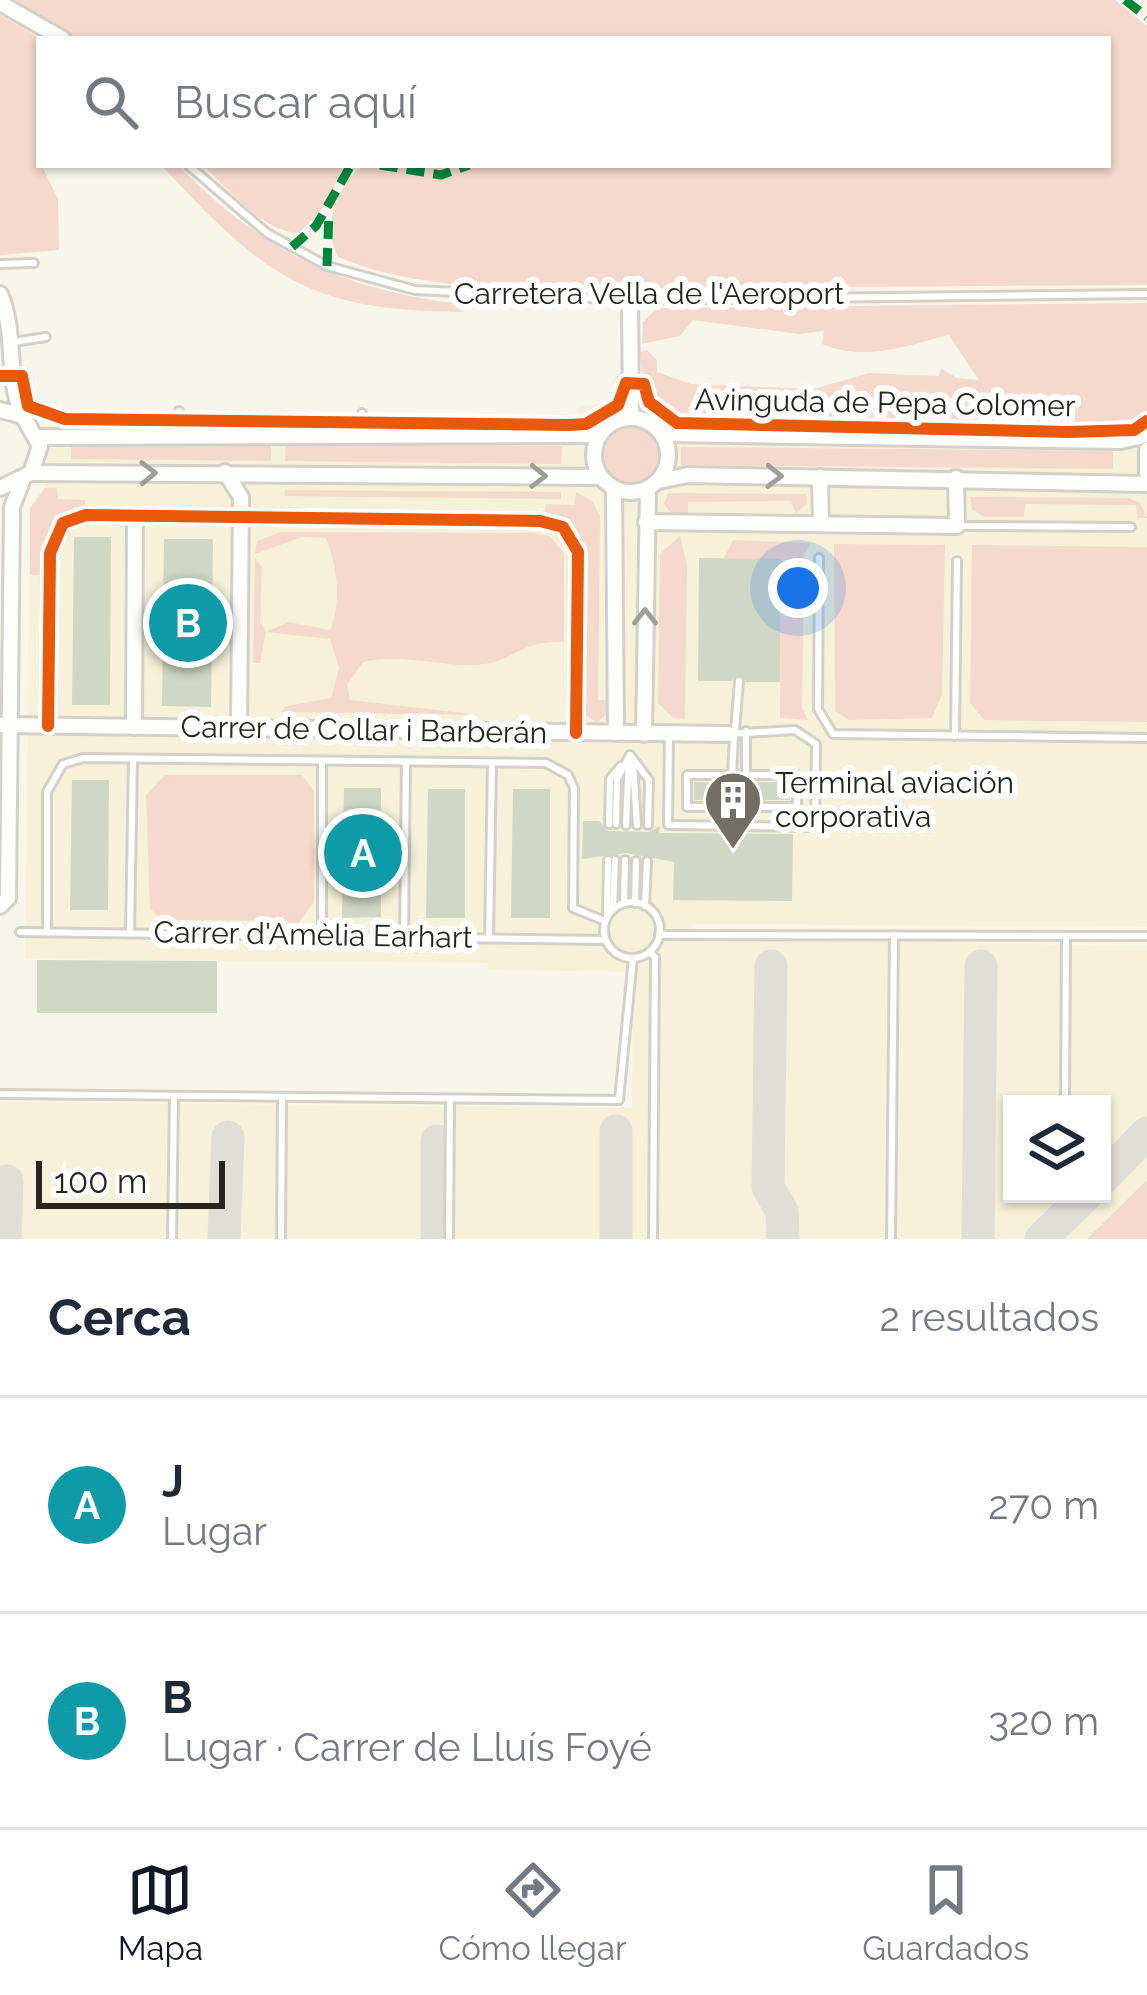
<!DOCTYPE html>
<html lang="es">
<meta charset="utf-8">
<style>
:root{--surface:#fff;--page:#f2f2f3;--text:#1f2937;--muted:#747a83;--line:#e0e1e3;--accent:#111827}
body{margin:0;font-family:Raleway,sans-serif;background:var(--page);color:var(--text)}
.controls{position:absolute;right:36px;bottom:36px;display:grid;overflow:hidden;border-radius:0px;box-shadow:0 3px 9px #0004}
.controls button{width:108px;height:108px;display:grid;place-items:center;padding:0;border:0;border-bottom:3px solid var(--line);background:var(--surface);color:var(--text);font:60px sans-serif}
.scale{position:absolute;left:36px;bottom:30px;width:189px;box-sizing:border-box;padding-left:12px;border:6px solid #28261c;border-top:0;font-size:33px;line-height:42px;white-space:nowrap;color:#28261c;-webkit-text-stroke:9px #fff;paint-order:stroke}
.you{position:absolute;left:798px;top:588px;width:42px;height:42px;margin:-30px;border:9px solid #fff;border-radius:50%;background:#1a73e8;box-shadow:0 0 0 18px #1a73e833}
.badge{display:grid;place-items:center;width:78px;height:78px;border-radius:50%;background:var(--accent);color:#fff;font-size:39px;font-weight:700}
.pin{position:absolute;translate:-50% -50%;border:6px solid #fff;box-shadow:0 3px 12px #0006}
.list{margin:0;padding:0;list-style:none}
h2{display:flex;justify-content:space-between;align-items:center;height:156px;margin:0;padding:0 48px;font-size:51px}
h2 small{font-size:39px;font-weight:400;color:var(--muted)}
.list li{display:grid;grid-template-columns:78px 1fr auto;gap:36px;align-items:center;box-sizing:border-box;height:216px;padding:0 48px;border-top:3px solid var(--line)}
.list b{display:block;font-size:45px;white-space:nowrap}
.list p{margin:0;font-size:39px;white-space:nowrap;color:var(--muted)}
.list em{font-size:39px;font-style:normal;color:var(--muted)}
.icon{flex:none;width:66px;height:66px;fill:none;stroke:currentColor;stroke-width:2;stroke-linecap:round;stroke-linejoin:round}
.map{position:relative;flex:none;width:1147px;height:1239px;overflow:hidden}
.search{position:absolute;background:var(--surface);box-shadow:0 3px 9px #0004;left:36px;right:36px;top:36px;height:132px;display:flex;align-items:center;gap:30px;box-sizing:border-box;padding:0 42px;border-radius:0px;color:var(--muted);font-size:45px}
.sheet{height:588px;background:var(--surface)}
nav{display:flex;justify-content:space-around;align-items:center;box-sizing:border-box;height:168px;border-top:3px solid var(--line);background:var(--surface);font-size:33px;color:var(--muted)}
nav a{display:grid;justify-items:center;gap:6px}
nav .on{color:var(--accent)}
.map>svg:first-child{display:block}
.built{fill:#f6f2d9;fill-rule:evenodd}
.green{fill:#f5d9cc}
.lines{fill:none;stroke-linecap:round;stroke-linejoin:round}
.taxiway{stroke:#e0ded6;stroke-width:33}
.building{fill:#d1d7c5}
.service-casing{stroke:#d3d1c7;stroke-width:12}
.minor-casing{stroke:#d3d1c7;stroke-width:20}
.service{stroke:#fefefc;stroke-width:6}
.minor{stroke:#fefefc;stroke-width:14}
.quiet{stroke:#00873e;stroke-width:9;stroke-dasharray:18 9;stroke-linecap:butt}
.cycleway-casing{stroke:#fff;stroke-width:20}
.cycleway{stroke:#e8590c;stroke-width:12}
.oneway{stroke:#9e9d97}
.labels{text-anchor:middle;stroke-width:12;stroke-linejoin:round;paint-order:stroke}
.street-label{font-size:30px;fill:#28261c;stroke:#fff}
.poi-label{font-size:30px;fill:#28261c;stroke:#fff;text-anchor:start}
</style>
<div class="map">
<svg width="1147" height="1239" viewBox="0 0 1147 1239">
<rect width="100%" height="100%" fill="#f8f6ea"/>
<path class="built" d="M616,373L650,376L651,398L1131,423L1147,412V927L692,924L686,939L1147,946V1239H0V1102L632,1108L633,991L638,972L488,970V963L25,959L30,508L45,487L49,409L577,416L579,407L610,401ZM1012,1104H1102V1194H1012Z"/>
<g class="green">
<path d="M15,0H1115L1147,26V285L516,289C453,285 396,281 338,257C322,225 336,186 364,165H1108V39H75Z"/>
<path d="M0,15L41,39L37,156L58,199L59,250L0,255Z"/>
<path d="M161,165H178C261,251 344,291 462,304L463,312C306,311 265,276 161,165Z"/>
<path d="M203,165H344L325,206L299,233C261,231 230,190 203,165Z"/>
<path d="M1147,303V412L1131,423L678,419L651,398L650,377L642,373L640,352L647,350L657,360V372L691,384L814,389L869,373L939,376L941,368L957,378L979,380L949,335C906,346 865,362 822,344L824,331L799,334L693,320L680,336L642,344L643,322L657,308Z"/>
<circle cx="632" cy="455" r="28"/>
<path d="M71,441L271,443V461L71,459Z"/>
<path d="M286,443L562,446L561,464L285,461Z"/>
<path d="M681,447L1113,451V469L681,465Z"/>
<path d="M45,488H57L58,499L85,500V507C47,513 41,542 41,575H30V508Z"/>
<path d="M285,490L561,492V499L285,496Z"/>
<path d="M576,492L592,501L600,516L598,700H606V714L597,723L585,714L586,548L569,521L545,512L546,504L575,505Z"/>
<path d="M668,493L806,494L807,503L796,514L791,501L688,502V514L671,513L664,504Z"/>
<path d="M970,497L1129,498L1140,503L1147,518H1137L1136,505L1025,504L1024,517H985L972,510Z"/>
<path d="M532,533L550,536L564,553V642C518,641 515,660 485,664C443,669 405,652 363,662L347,685L350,700L480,715L281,712L286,706L331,698L339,668L330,639L266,632L260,663H253L255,558L262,567L260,622L266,632L289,622L330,630C342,602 337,566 326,538L302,537L255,554L257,541L282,532Z"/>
<path d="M680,536L687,565L685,719L673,718L658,703L660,554Z"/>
<path d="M733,540L810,543L804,557L802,708L808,720L780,718L781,560L724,558Z"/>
<path d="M834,544L945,545L942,694L932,718L849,720L835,711Z"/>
<path d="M972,545L1147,547V722L984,720L970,703Z"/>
<path d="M165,775H302L314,791V902L296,927L287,921L163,920L150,909L146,795Z"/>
<path d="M1147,1180V1239H1087Z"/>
</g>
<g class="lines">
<g class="taxiway">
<path d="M771,966L768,1187L782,1211L783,1239"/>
<path d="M437,1141V1239"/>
<path d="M1102,1179L1147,1133"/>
<path d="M5,1239L7,1181"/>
<path d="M224,1239L228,1137"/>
<path d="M616,1239V1131"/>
<path d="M978,1239L981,966"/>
<path d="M1041,1239L1087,1194"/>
</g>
</g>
<g class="building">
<path d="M74,537H111L110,705H72Z"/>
<path d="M164,539H213L211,707L162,706Z"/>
<path d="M699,558L781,559L780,682H746L738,674L731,681H698Z"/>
<path d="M72,780H109L108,910H70Z"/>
<rect x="694" y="782" width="96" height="18"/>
<path d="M344,788H381V917L342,918Z"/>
<path d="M428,789H465V918H426Z"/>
<path d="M513,789H550V918H511Z"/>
<path d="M583,821H599L608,831L649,832L660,826L659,833L793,834L792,901L673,900L674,862L626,853L582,859Z"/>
<path d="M37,960L217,961V1013H37Z"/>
</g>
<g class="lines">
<defs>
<g id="service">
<path d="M188,165L267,233L327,266L415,290L630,300L1147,294"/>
<path d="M0,264L34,263"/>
<path d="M13,342L46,337"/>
<path d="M362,413L363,434"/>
<path d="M179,434V411"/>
<path d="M961,526L1131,527"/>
<path d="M819,558L818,709L833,734L1147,738"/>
<path d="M735,730L739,681"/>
<path d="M669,734L668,825L815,827L816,744L795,730L728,734L734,737L732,775"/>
<path d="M955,736L957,561"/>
<path d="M633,763L637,825"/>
<rect x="687" y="775" width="110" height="32"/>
<path d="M746,775V731"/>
<path d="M609,824L610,779L621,766"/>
<path d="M616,824L617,779L630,755L649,780L648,825"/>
<path d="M626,825L629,758"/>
<circle cx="632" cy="930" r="28"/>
<path d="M624,903L625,860"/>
<path d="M635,903L636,861"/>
<path d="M645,906L647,861"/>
<path d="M613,909L615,860"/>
<path d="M607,916L608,860"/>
<path d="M20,932L605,940"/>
<path d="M47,932V792L63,764L83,758L546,763L568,775L574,788L573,908L605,921"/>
<path d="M130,933L133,759"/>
<path d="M659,935L1147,936"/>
<path d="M322,936V762"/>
<path d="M404,937L406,762"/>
<path d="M489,937L492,763"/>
<path d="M649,952L655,957L653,1239"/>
<path d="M0,1094L619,1100L633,958"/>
<path d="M1065,1104L1066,937"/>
<path d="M172,1239L174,1097"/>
<path d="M281,1239L282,1099"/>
<path d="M449,1239L450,1100"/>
<path d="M891,1239L894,935"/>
</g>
<g id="minor">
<path d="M0,3L63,39"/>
<path d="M0,294C17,333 5,377 23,416"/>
<path d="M630,300L631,418"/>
<path d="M0,410L23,416L40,446L31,473L0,488"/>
<circle cx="631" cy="455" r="37"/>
<path d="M662,434L1121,441L1147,435"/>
<path d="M38,437L599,435"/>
<path d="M1147,450V473"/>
<path d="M225,472L241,497L239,728"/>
<path d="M31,473L600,477"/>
<path d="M820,477L821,524"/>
<path d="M658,481L688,475L1147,484"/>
<path d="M614,489L616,733"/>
<path d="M646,522L957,526L956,478"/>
<path d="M0,725L728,734"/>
<path d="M48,726L50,553L63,523L86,515L540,521L563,527L578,552L576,733"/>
<path d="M134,727L135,516"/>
<path d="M644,734L648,488"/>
<path d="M0,906L8,898L12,507L22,481"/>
</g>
</defs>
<use href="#service" class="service-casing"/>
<use href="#minor" class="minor-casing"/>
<use href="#service" class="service"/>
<use href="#minor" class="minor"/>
<g class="quiet">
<path d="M1125,0L1147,17"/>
<path d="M380,165L441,175L469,165"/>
<path d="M292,247L316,226L351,165"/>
<path d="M327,266L329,212"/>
</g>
<defs>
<g id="cycleway">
<path d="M0,376H22L28,406L65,419L569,425L586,424L618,405L626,383L644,384L649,402L677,423L1069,432L1134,430L1147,421"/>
<path d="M48,726L50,553L63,523L86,515L540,521L563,527L578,552L576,733"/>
</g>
</defs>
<use href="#cycleway" class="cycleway-casing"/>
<use href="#cycleway" class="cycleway"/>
</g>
<defs><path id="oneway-chevron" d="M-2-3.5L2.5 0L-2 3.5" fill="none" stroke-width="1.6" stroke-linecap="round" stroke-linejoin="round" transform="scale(3)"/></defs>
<g class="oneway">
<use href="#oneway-chevron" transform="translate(148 473) rotate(-1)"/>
<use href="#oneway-chevron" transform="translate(538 476) rotate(1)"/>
<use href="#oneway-chevron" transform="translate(774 476) rotate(1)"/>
<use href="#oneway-chevron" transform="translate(645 617) rotate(-90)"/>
</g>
<defs>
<symbol id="building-pin" viewBox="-11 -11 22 30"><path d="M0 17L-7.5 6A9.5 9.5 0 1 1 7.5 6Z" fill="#716f64" stroke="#fff"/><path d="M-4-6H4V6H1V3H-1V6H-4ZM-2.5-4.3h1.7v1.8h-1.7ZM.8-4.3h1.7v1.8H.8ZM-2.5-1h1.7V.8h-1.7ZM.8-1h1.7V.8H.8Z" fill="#fff"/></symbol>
</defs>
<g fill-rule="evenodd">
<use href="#building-pin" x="700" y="767" width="66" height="90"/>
</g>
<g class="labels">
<g class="street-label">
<text x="649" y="304">Carretera Vella de l'Aeroport</text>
<text transform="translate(885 403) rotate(1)" y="10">Avinguda de Pepa Colomer</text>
<text transform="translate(364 730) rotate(1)" y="10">Carrer de Collar i Barberán</text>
<text transform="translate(313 935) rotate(1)" y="10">Carrer d'Amèlia Earhart</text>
</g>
<g class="poi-label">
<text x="775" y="793">Terminal aviación<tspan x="775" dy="34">corporativa</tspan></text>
</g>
</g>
</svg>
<div class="controls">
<button><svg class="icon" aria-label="layers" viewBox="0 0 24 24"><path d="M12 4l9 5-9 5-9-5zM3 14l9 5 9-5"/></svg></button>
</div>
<div class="scale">100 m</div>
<div class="you"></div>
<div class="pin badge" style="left:363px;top:853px;background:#0f9aa8">A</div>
<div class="pin badge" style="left:188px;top:623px;background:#0f9aa8">B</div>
<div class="search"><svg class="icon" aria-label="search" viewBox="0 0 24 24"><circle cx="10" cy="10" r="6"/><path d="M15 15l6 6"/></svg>Buscar aquí</div>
</div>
<section class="sheet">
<h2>Cerca<small>2 resultados</small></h2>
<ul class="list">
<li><span class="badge" style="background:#0f9aa8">A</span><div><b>J</b><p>Lugar</p></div><em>270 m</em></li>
<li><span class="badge" style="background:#0f9aa8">B</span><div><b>B</b><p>Lugar · Carrer de Lluís Foyé</p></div><em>320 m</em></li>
</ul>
</section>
<nav>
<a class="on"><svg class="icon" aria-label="map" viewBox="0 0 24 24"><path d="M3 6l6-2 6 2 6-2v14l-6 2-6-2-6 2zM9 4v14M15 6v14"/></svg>Mapa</a>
<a><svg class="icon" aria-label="directions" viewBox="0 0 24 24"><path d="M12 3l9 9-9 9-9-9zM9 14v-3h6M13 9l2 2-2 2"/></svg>Cómo llegar</a>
<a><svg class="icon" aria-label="saved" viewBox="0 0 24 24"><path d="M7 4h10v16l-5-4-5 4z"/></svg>Guardados</a>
</nav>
